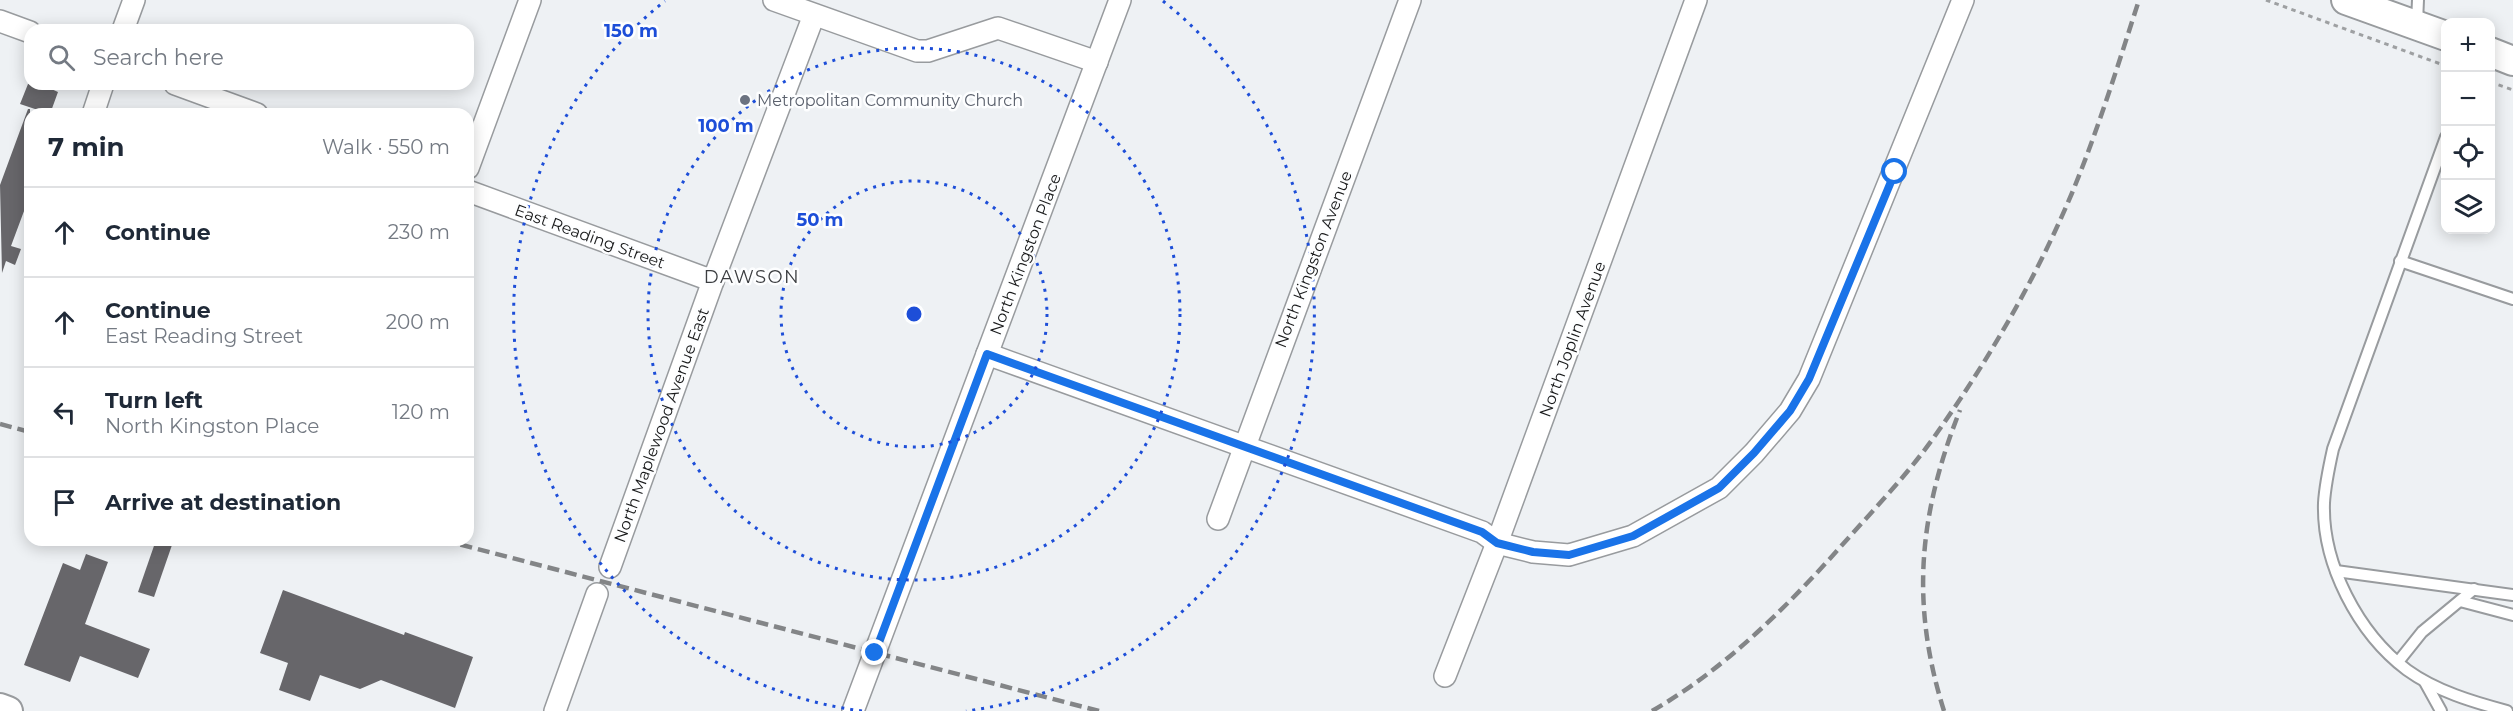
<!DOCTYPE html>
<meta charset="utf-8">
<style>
:root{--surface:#fff;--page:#f6f6f7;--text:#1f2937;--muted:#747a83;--line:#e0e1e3}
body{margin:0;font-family:Montserrat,sans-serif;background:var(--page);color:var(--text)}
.controls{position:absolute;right:18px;top:18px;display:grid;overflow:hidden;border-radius:12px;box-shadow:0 3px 15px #0003}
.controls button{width:54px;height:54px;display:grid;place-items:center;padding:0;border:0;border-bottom:2px solid var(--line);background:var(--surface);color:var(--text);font:30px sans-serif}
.stop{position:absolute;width:18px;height:18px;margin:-14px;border:4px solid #1a73e8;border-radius:50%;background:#fff}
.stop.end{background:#1a73e8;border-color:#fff;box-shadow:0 2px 6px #0008}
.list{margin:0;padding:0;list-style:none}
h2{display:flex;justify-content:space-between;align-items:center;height:78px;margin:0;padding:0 24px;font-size:26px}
h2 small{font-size:20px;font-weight:400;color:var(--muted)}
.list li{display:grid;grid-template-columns:39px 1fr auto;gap:18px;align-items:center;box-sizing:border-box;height:90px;padding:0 24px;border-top:2px solid var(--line)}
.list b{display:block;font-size:22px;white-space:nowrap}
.list p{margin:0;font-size:20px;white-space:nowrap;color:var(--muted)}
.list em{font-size:20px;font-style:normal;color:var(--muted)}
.icon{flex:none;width:33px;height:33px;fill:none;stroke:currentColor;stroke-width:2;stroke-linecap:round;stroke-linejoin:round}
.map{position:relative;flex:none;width:2513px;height:711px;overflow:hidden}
.search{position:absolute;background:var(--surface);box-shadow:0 3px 15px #0003;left:24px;top:24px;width:450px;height:66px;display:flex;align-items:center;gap:15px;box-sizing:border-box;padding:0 21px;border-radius:18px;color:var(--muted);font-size:22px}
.panel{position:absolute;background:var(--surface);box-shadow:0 3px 15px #0003;left:24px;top:108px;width:450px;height:438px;border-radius:18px}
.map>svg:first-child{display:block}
.building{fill:#67666a}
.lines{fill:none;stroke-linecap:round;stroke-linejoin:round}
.lane-casing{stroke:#989b9e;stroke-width:14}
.street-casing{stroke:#989b9e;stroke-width:24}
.secondary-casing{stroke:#989b9e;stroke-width:32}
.path{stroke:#9ea0a2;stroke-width:3;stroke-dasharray:4.5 4.5;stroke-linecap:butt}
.lane{stroke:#fff;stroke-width:10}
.street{stroke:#fff;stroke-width:21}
.secondary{stroke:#fff;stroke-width:28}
.rail{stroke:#838587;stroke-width:4.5;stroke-dasharray:12 6;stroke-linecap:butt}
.route{stroke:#1a73e8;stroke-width:8}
.ring{fill:none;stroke:#1d4ed8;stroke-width:3;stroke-dasharray:3 6}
.worship-dot{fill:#6b7280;stroke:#fdfeff;stroke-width:2}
.labels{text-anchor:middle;stroke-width:5;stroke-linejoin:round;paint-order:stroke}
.worship-label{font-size:16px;fill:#5b616d;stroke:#fdfeff;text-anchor:start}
.street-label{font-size:16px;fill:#171819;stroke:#fdfeff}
.neighbourhood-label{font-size:18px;letter-spacing:1.5px;fill:#3b3d40;stroke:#fdfeff}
.centre{fill:#1d4ed8;stroke:#fdfeff;stroke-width:3}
.ring-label{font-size:18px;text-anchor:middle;font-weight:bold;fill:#1d4ed8;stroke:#fdfeff;stroke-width:5;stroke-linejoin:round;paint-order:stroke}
</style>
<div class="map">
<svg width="2513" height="711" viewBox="0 0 2513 711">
<rect width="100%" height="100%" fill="#eef1f4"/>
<g class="building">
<path d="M28,84H48L47,87L58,92L50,114L20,104Z"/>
<path d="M28,109H30V154L25,173L28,174L25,183L30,185V195L11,246L21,249L15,265L6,261L2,273L0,185Z"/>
<path d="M156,540L172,545L154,597L138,592Z"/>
<path d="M86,554L108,562L85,624L150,649L138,678L80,656L70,682L24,665L63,563L80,570Z"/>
<path d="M283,590L404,635L405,632L473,657L455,708L381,680L360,689L320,675L310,701L279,690L288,663L260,653Z"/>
</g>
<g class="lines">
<defs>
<g id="lane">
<path d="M2417,22L2418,0"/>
<path d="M2446,137L2333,449C2329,467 2325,485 2324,503C2322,564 2358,633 2407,670C2436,691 2473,702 2507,711"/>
<path d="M2400,261L2513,299"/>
<path d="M2336,571L2513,595"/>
<path d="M2460,601L2513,615"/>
<path d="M2398,662L2422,632L2474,589"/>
<path d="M2425,682L2441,711"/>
</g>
<g id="street">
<path d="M774,0L917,51H928L998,28L1097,62"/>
<path d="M0,21L30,32"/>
<path d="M123,30L134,0"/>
<path d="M175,84L257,114"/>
<path d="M93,114L103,84"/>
<path d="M468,168L530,0"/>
<path d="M468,191L713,281"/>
<path d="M987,354L1482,532L1497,543L1533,552L1569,555L1633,536L1719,488L1754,453L1790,411L1809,379L1963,0"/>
<path d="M1218,519L1410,0"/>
<path d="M610,567L713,281L814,15"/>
<path d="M1445,676L1497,543L1696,0"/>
<path d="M555,711L597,594"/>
<path d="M853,711L1120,0"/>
</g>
<g id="secondary">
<path d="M2346,0L2446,36"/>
<path d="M2490,52L2513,61"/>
<path d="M0,708L8,711"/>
</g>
</defs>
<use href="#lane" class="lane-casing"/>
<use href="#street" class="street-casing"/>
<use href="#secondary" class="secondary-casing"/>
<g class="path">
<path d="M2266,0L2446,66"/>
<path d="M2490,82L2513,90"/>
</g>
<use href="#lane" class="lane"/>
<use href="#street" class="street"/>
<use href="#secondary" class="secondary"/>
<g class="rail">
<path d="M0,424L30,432"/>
<path d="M443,540L1099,711"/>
<path d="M1652,711C1725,669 1787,607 1843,544C1876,507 1911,471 1939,430C1991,356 2037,276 2072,193C2098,130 2118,65 2139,0"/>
<path d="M1944,711C1910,603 1919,514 1960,410"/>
</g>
</g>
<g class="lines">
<path class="route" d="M875,653L987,354L1482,532L1497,543L1533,552L1569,555L1633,536L1719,488L1754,453L1790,411L1809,379L1895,172"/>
</g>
<g class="ring">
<circle cx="914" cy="314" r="133"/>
<circle cx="914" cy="314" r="266"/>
<path d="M862 711A400 400 0 0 1 665 1M1163 1A400 400 0 0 1 966 711"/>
</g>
<circle class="worship-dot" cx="745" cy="100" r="6"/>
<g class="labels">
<g class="worship-label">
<text x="757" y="106">Metropolitan Community Church</text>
</g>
<g class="street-label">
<text transform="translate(590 236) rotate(20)" y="6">East Reading Street</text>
<text transform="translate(1025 254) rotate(-69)" y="6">North Kingston Place</text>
<text transform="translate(1313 259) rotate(-69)" y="6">North Kingston Avenue</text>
<text transform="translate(1572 339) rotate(-70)" y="6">North Joplin Avenue</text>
<text transform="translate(661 425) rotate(-70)" y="6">North Maplewood Avenue East</text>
</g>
<g class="neighbourhood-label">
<text x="752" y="283">DAWSON</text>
</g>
</g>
<circle cx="914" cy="314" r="9" class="centre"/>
<g class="ring-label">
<text x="631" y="37">150 m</text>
<text x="726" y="132">100 m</text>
<text x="820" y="226">50 m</text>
</g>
</svg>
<div class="controls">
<button>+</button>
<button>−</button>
<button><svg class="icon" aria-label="locate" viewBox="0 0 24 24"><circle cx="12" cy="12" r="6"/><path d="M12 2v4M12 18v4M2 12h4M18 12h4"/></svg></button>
<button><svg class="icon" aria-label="layers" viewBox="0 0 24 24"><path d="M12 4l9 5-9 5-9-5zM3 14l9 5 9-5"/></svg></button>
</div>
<div class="stop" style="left:1895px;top:172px"></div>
<div class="stop end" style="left:875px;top:653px"></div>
<div class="search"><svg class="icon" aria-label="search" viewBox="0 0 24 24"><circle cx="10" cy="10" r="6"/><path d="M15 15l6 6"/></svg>Search here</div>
<section class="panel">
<h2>7 min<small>Walk · 550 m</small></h2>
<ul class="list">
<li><svg class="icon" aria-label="ahead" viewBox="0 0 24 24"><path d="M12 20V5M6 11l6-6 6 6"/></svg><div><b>Continue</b></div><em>230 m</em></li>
<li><svg class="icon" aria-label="ahead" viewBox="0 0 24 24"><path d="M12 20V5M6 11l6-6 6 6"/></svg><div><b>Continue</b><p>East Reading Street</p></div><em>200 m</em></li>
<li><svg class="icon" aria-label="left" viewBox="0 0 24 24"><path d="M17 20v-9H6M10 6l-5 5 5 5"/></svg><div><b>Turn left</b><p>North Kingston Place</p></div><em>120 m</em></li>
<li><svg class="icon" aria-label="arrive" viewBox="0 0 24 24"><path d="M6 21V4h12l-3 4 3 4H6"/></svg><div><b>Arrive at destination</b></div></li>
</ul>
</section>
</div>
